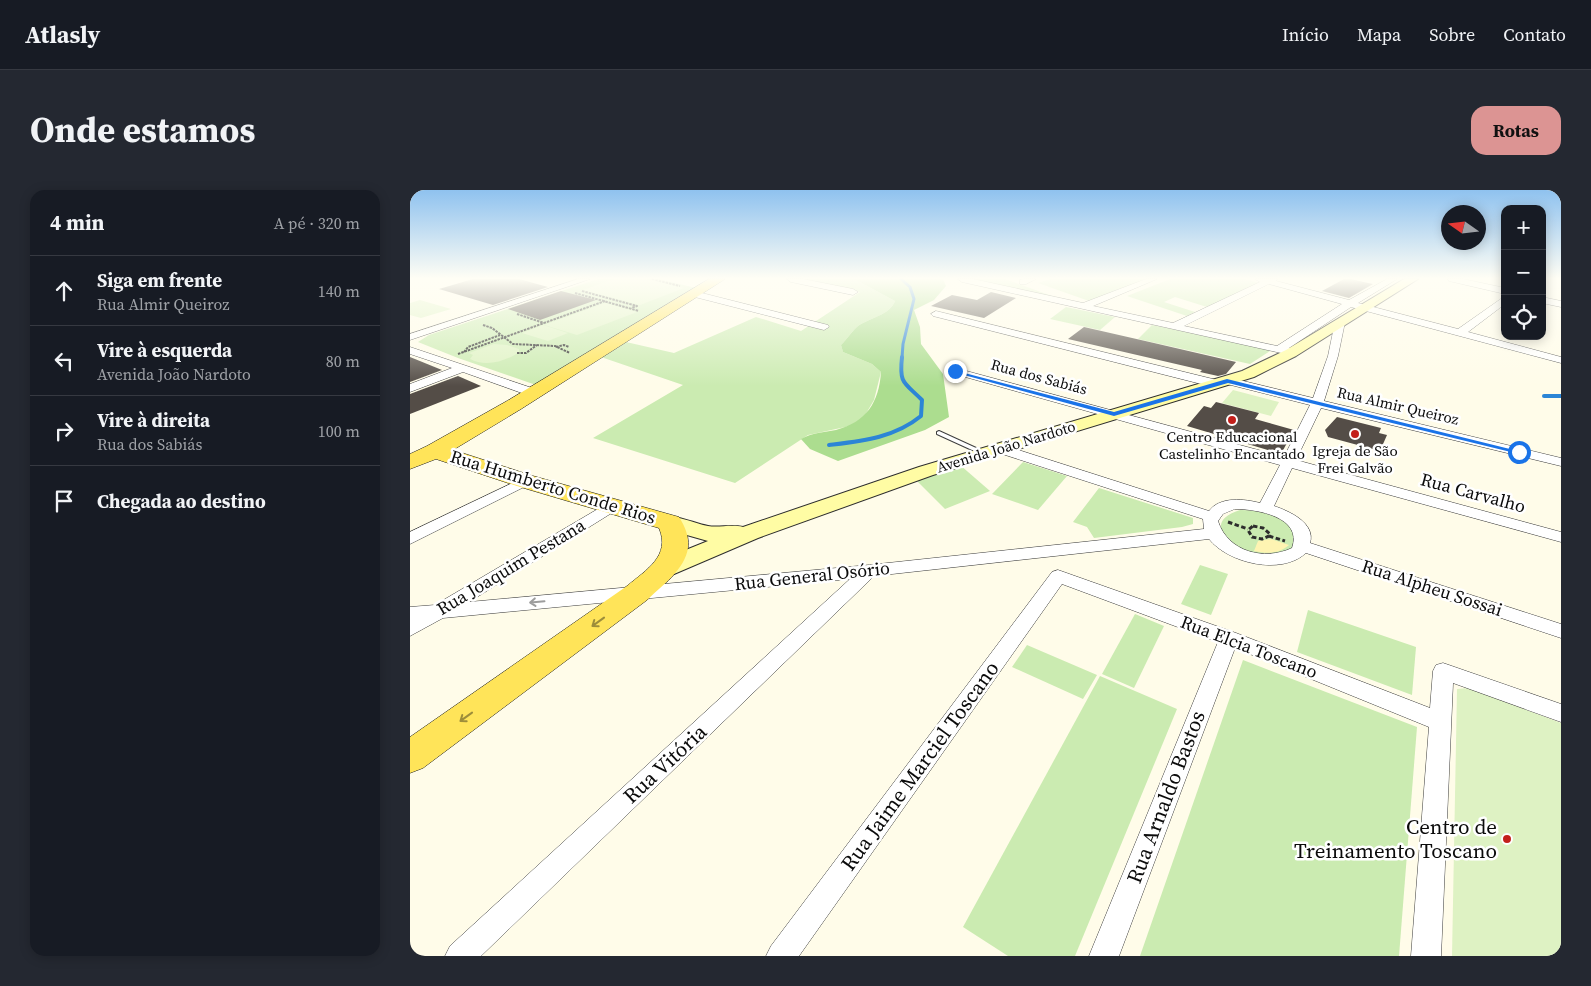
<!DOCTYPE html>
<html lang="pt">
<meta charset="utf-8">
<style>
:root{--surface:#171b24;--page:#242831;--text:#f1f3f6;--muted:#9ea1a6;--line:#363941;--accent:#dc9493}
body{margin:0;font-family:"Source Serif 4",serif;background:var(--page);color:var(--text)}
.controls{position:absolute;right:15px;top:15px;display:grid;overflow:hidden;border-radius:10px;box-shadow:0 2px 12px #0003}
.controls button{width:45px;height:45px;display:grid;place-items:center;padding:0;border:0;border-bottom:1px solid var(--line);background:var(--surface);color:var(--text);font:25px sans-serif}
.compass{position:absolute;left:1031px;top:15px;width:45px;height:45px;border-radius:50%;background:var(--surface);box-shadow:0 2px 12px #0003;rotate:284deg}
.stop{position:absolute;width:15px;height:15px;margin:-11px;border:4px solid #1a73e8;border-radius:50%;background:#fff}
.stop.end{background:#1a73e8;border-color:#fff;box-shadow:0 1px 5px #0008}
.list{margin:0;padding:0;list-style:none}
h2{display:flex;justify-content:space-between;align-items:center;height:65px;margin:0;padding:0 20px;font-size:21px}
h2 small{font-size:16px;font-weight:400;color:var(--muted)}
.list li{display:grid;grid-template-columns:32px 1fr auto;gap:15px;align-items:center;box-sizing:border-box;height:70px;padding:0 20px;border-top:1px solid var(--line)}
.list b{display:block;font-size:19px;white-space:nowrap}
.list p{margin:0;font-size:16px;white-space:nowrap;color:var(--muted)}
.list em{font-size:16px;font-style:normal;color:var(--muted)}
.icon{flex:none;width:28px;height:28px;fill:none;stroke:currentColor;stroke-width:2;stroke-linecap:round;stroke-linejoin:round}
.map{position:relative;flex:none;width:1151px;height:766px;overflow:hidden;border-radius:15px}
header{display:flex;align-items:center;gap:30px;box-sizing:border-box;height:70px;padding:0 25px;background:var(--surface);border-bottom:1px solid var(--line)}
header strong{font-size:24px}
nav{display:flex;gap:28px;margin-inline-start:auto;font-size:18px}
.intro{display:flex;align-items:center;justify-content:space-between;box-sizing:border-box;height:120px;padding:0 30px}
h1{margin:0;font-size:35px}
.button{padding:12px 22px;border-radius:15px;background:var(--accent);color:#111;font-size:18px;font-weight:700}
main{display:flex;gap:30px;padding:0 30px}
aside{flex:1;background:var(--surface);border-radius:15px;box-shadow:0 2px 12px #0003}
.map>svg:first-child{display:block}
.green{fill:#cbebb1}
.forest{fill:#acdd8f}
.sand{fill:#fef4b2}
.pitch{fill:#def2c3}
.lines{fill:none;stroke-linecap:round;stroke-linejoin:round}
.stream-far1{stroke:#2c85d6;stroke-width:3}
.stream{stroke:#2c85d6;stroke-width:4}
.building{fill:#544d47}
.lane-casing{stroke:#3e3e3e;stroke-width:2}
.street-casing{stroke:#3e3e3e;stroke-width:1}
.secondary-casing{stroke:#2d2d2d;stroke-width:2}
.primary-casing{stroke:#1c1c1c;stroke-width:1}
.path-far1{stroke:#2d2d2d;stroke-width:2;stroke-dasharray:2.5 1;stroke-linecap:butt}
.path{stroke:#2d2d2d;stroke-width:3;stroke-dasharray:4.5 2.5;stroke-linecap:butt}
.lane{fill:#fff;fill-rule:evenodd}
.street{fill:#fff;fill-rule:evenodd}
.secondary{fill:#fffca4;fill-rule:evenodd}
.primary{fill:#ffe459;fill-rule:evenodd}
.oneway{stroke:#9d9d9d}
.oneway2{stroke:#9d8d3a}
.route{fill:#1a73e8}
.poi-dot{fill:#c3201b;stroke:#fff;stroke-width:2}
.labels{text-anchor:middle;stroke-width:5;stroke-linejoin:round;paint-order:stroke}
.far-street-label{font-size:15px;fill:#0b0b0b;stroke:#fff}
.far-poi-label{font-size:15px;fill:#0b0b0b;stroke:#fff}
.street-label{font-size:18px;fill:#0b0b0b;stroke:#fff}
.near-street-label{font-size:21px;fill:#0b0b0b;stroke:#fff}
.near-poi-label{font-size:21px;fill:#0b0b0b;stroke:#fff;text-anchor:end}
</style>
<header>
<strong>Atlasly</strong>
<nav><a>Início</a><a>Mapa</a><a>Sobre</a><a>Contato</a></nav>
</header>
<div class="intro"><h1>Onde estamos</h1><a class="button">Rotas</a></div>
<main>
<aside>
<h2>4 min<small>A pé · 320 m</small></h2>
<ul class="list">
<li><svg class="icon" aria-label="ahead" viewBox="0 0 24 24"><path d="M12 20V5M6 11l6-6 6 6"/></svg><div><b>Siga em frente</b><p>Rua Almir Queiroz</p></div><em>140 m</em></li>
<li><svg class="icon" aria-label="left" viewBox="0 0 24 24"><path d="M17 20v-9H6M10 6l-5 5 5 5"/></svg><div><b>Vire à esquerda</b><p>Avenida João Nardoto</p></div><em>80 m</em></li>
<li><svg class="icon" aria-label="right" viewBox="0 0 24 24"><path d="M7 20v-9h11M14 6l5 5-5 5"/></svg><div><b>Vire à direita</b><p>Rua dos Sabiás</p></div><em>100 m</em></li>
<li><svg class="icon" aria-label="arrive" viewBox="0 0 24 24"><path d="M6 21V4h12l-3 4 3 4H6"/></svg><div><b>Chegada ao destino</b></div></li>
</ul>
</aside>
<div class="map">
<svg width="1151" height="766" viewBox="0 0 1151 766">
<rect width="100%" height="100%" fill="#fffce9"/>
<g class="green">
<path d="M188,89H249L286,98L126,195L48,168L8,152L19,145Z"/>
<path d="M385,89H444L485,111C480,125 459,128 448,136C442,141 437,149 431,155L433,162L462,174L471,182L464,210L454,227L440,236L398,245L325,293L183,248L273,195L191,167L216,152L264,163L346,127L391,141L450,102Z"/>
<path d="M558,89H595L653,110Z"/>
<path d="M640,89H737L679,111L628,93Z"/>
<path d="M760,89H834L850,93L797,117L765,107L754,112L785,122L777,126L717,106Z"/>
<path d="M656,117L705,127L690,140L640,129Z"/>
<path d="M742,135L863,159L840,174L728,149Z"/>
<path d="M613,272L657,286L628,320L582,304Z"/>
<path d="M550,275L580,301L535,319L507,291Z"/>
<path d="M689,298L783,328V334L772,337L684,348L677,337L663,332Z"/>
<path d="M830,320C851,320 868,325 884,339V361C874,363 859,368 849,366C825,361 788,333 830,320Z"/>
<path d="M790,375L818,384L801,425L771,414Z"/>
<path d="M898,420L1006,457L1002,505L887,462Z"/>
<path d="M725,424L754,436L724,498L692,484Z"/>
<path d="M617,455L687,485L673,509L602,477Z"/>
<path d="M833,470L1007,537L989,766H730Z"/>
<path d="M690,486L767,519L665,766H598L553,737Z"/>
</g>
<path class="forest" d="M444,89H533L536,96L524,110L504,120L510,137L511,154L533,184L539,227L515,240L428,271L400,259L391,249C402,243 414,242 426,240C456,232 469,213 471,182L462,174L433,162L431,155C437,149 442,141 448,136C459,128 480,125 485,111Z"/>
<path class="sand" d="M861,349L879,355C869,364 857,364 844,361L848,351Z"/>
<g class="pitch">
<path d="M204,89H235L274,98L230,115L173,100Z"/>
<path d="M10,110L41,119L11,128L0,125V113Z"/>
<path d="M195,113L227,122L167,145L134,135Z"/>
<path d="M133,135L158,143L138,151L112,143Z"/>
<path d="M84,154L97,155L109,159V162C95,172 75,177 60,169L63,165L59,163Z"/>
<path d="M823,200L869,212L861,226L812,213Z"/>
<path d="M1058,498L1151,533V766H1042L1047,499Z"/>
</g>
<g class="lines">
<path class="stream-far1" d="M491,89L500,97L504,109L493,154L492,168"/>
<g class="stream">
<path d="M1134,206H1151"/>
<path d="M419,255C452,251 484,248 511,226L512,210C494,192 489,194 492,167"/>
</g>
</g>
<g class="building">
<path d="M63,89H109L138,97L83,115L29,99Z"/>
<path d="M934,89H940L963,94L939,108L912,101Z"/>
<path d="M151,101L186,110L130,130L98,119Z"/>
<path d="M581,102L606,108L574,128L521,116L542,105L567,110Z"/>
<path d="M674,137L744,153L826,172L816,184L808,186L790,182L792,180L658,149Z"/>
<path d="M0,167L32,180L0,192Z"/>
<path d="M48,186L71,196L0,224V204Z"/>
<path d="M806,212L849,223L845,229L884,240L871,264L777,236L794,216L801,218Z"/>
<path d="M927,227L971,238L969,243L977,245L970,261L918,247L915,240Z"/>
</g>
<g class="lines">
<defs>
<path id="lane" d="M529,241L577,263L578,264L577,265H573L527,244V242Z"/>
<g id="street">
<path d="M168,89H180L0,150V144Z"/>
<path d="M377,89H393L443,99L448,102L443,105L381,92Z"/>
<path d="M548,89H563L673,113L736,89H747L683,116L763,133L850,92L845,89H867L866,91L939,110L977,89H987L948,113L1048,139L1095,106V114L1058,142L1151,167V173L941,117L879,158L885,162L880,165L552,92ZM859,94L932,114L867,156L774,136Z"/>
<path d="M614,89H626L616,94H610V90Z"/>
<path d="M1038,89H1053L1095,98V104L1039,91Z"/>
<path d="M284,101L418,135L419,137L414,140L281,106L279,104Z"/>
<path d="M1132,107L1151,111V117L1132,113Z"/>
<path d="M526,121L811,191L813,194L807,198L523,126L521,124Z"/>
<path d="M930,129L935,132L928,166L914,211L1151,268V276L911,218L886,270L1151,342V352L882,278L864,316C879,321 906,333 900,353L1151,434V448L896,363C871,386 818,373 799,349L464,386L71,766H35L40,756L440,389L33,428L0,446V417L25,415L198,313H208L211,316L208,319L59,412L459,375L794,339L793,329L586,262L584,259L591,255L596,256L799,321C810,306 835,309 850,313L870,275L541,183L539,181L545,178L549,179L874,267L900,215L813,193L811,191L817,187L903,208L918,166L925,132ZM825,319C847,319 893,327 882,358C854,371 818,362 808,331L813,324Z"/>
<path d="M0,157L128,200L130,203L128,206H120L53,182L0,202V194L42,178L0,164Z"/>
<path d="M115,287L120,288L122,291L120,294L0,354V342Z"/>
<path d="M648,380L826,443L1020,518L1023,481L1026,475L1033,473L1151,514V532L1043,493L1031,766H1001L1019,537L825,458L709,766H679L808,452L652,394L389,766H356L361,756L642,382Z"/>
</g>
<path id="secondary" d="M994,89H1008L886,166L844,187L523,285L348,348L264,384L255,386L246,384L243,378L246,372L298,351L252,338L249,333L252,328C267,324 282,333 298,336C309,338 321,334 333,337L509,277L832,181L876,160Z"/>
<path id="primary" d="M299,89H315L111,219L43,260L123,286L269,327C294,365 263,386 237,410L13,578L0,583V547L217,396C236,380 261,366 249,338L107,296L26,269L0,279V264L17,256L97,211Z"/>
</defs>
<use href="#lane" class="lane-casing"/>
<use href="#street" class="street-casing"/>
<use href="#secondary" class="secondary-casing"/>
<use href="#primary" class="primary-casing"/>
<g class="path-far1">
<path d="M242,89L270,96"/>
<path d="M172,101L227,116L221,118"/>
<path d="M165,103L229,121"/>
<path d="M107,124L134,133"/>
<path d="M73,135L82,138L103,154L145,156L160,163"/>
<path d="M146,157L154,155L159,157"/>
<path d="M54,162L58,157L90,145"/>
<path d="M107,163H116L127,155"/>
<path d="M48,164L195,111"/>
</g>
<g class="path">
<path d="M818,332L838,339"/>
<path d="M843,336L853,338L860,344L859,346L852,349L842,347L838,340Z"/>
<path d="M859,346L875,351"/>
</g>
<use href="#lane" class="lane"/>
<use href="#street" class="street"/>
<use href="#secondary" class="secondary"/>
<use href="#primary" class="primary"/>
</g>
<defs><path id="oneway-shaft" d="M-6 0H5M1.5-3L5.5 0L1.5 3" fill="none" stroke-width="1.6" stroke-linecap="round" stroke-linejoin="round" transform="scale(1.25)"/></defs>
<use class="oneway" href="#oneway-shaft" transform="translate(127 412) rotate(175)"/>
<g class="oneway2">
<use href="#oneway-shaft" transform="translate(188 432) rotate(144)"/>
<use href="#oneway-shaft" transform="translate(56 527) rotate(144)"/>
</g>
<linearGradient id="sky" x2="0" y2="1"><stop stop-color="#8fc2ef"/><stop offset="0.45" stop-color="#fffef5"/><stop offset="1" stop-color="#fffef5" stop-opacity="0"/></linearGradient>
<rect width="1151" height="196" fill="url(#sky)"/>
<path class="route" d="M543,180L704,222L817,189L1112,262L1109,264L818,193L704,226L543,182Z"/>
<g class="poi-dot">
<circle cx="822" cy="230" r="5"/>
<circle cx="945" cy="244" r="5"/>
<circle cx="1097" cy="649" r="5"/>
</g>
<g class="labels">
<g class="far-street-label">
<text transform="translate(629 187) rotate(15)" y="5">Rua dos Sabiás</text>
<text transform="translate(988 216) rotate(13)" y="5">Rua Almir Queiroz</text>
<text transform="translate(596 257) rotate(-17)" y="5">Avenida João Nardoto</text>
</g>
<g class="far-poi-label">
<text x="822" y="252">Centro Educacional<tspan x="822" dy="17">Castelinho Encantado</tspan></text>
<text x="945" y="266">Igreja de São<tspan x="945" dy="17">Frei Galvão</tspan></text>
</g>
<g class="street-label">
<text transform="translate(143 297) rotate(17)" y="6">Rua Humberto Conde Rios</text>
<text transform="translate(1063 303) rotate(15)" y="6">Rua Carvalho</text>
<text transform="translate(101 377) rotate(-31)" y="6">Rua Joaquim Pestana</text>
<text transform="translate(402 386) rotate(-6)" y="6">Rua General Osório</text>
<text transform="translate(1022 398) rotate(18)" y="6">Rua Alpheu Sossai</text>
<text transform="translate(839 457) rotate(21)" y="6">Rua Elcia Toscano</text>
</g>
<g class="near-street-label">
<text transform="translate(255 574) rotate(-43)" y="7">Rua Vitória</text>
<text transform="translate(510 576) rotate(-54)" y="7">Rua Jaime Marciel Toscano</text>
<text transform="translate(756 607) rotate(-69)" y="7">Rua Arnaldo Bastos</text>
</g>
<g class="near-poi-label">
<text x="1087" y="644">Centro de<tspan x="1087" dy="24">Treinamento Toscano</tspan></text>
</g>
</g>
</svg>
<div class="controls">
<button>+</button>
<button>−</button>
<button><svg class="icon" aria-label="locate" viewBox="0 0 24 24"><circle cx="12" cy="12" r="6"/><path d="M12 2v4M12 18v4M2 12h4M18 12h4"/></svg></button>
</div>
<svg class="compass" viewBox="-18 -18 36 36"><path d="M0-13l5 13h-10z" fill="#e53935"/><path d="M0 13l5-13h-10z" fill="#9ea1a6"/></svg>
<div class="stop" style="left:1109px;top:262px"></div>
<div class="stop end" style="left:545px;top:181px"></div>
</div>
</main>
